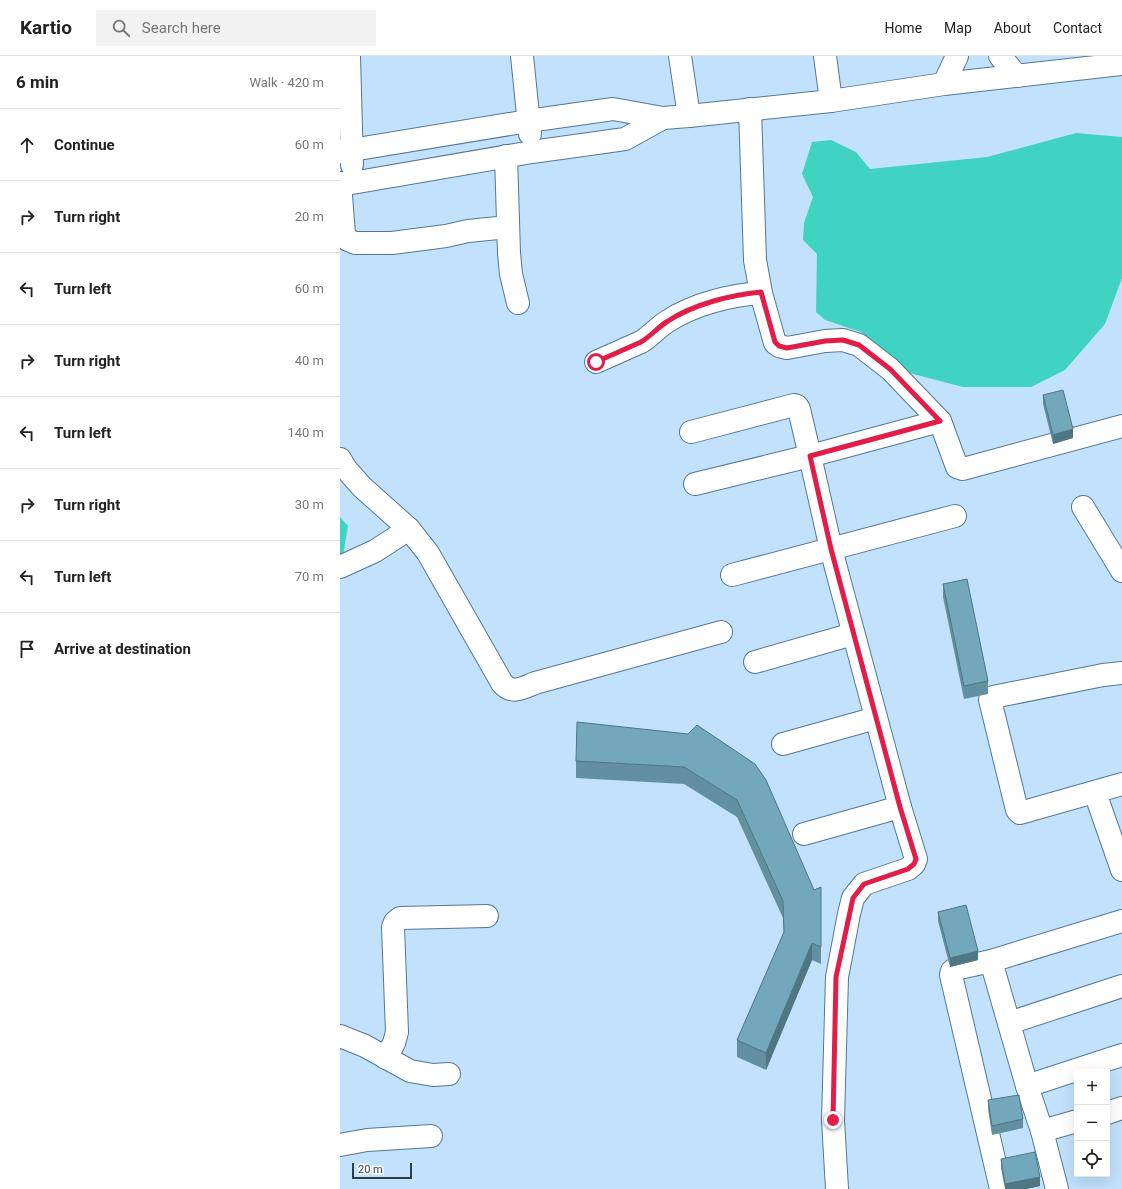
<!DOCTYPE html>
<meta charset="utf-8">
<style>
:root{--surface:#fff;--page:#f2f2f2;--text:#222;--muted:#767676;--line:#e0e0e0}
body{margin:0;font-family:Roboto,sans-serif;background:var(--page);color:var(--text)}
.controls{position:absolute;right:12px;bottom:12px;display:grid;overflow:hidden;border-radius:0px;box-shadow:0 4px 16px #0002}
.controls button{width:36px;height:36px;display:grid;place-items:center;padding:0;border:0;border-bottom:1px solid var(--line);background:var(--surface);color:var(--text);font:20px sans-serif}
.scale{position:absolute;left:12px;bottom:10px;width:60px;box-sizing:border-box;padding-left:4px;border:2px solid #2d3d4a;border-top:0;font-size:11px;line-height:14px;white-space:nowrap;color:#2d3d4a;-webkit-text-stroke:3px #fefefe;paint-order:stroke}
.stop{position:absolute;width:12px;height:12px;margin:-9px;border:3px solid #e11d48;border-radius:50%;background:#fff}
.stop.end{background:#e11d48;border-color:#fff;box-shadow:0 1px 4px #0008}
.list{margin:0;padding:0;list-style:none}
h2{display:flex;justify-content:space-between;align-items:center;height:52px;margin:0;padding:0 16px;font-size:17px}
h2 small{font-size:13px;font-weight:400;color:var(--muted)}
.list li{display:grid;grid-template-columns:26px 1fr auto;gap:12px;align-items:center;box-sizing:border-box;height:72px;padding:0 16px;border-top:1px solid var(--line)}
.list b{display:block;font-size:15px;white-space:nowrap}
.list em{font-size:13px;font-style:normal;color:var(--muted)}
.icon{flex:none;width:22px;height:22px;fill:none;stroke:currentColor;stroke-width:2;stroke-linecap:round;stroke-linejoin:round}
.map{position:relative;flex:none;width:782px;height:1133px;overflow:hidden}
header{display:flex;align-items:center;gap:24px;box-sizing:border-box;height:56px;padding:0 20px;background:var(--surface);border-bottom:1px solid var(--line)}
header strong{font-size:19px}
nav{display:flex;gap:22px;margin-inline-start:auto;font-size:14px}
.search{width:280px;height:36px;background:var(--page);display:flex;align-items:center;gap:10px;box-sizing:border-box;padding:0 14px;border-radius:0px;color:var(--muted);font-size:15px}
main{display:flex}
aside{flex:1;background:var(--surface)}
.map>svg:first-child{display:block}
.water{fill:#40d3c1}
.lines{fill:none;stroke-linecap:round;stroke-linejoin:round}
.minor-casing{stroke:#537895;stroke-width:24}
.minor{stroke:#fff;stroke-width:22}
.wall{fill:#6390a1}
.shaded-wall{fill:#507583}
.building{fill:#73a7bb;stroke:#507583}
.route{stroke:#e11d48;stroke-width:5}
</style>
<header>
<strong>Kartio</strong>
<div class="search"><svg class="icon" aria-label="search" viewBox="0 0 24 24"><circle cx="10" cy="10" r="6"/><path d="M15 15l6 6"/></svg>Search here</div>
<nav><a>Home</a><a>Map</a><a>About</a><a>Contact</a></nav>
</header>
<main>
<aside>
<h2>6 min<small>Walk · 420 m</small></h2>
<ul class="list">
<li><svg class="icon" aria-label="ahead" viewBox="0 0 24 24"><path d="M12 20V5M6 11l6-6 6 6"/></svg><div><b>Continue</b></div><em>60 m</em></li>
<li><svg class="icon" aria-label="right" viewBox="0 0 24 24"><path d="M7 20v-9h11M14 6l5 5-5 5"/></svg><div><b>Turn right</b></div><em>20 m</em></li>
<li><svg class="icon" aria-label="left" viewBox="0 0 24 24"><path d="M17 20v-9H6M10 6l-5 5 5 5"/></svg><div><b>Turn left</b></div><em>60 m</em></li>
<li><svg class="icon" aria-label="right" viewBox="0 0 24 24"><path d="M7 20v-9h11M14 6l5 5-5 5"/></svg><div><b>Turn right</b></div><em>40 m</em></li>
<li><svg class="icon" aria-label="left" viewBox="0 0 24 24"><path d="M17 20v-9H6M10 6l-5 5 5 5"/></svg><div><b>Turn left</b></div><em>140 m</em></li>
<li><svg class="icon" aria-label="right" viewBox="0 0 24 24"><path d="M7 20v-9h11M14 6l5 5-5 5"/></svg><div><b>Turn right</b></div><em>30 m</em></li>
<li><svg class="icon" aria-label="left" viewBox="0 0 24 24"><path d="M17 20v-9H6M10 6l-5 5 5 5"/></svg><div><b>Turn left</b></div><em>70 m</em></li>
<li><svg class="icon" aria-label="arrive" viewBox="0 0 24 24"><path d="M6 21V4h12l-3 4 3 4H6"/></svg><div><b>Arrive at destination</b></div></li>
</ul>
</aside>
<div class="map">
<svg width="782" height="1133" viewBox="0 0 782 1133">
<rect width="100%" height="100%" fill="#c2e1fc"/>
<g class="water">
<path d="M736,77L782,81V222L765,268L725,314L691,331H623L558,314L538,291L521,276L485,264L476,256L477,198L463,184L464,167L473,141L462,118L472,86L491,84L516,96L530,113L647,101Z"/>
<path d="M0,461L8,470L3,500L0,501Z"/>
</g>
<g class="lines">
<defs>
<g id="minor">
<path d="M9,0L12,109"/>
<path d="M182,0L190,78"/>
<path d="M340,0L349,60"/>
<path d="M485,0L491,45"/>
<path d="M660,0L677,20"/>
<path d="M604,28L617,0"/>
<path d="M410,53L415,204L421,237L435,287L439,290L447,292L485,285L503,284L519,289L550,313L600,365"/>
<path d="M0,96L188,65L273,53L323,62L349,60L491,45L604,28L782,8"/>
<path d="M166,100L169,197L171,218L178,247"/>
<path d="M0,127H12L192,96L285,83L323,62"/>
<path d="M0,127L4,178L8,184L15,187H52L106,180L128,175L168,171"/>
<path d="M256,306L301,286C311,280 318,271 328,265C354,248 391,239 421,237"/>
<path d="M351,376L454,349L457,350L459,353L470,400L355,428"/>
<path d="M0,403L6,413L22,431L69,473L88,497L162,627C172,639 183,632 195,627L381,576"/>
<path d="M743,451L782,515"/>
<path d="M0,511L35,495L69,473"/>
<path d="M392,519L615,460"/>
<path d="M415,606L513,578"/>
<path d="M782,617L763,619L653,641L650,644L677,754L680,757L782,728"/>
<path d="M443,688L536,662"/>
<path d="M759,748L782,814"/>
<path d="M464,778L560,751"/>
<path d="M651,905L615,913L612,915L611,919L661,1133"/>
<path d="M669,967L782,930"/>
<path d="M0,980L25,990L70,1015L93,1019L109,1018"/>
<path d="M46,1002L54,987L57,976L53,871L55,866L60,862L147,860"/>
<path d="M687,1030L782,999"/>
<path d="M767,1057L782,1052"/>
<path d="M702,1075L737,1065"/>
<path d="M0,1089L27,1084L91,1080"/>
<path d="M497,1133L493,1064L497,921L509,858L513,842L524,828L568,813L574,808L576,803L560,751L491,493L470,400L600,365L617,411L623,413L782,370"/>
<path d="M717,1133L702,1075L687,1030L651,905L782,865"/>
</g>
</defs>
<use href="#minor" class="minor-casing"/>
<use href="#minor" class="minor"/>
</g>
<g class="wall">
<path d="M703,339L733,382L713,388L703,348Z"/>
<path d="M603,528L648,625V638L624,643L603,541Z"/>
<path d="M357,669L481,891V908L472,904L426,1014L397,1001V984L444,877L443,862L397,761L344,728L236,722V705L348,678Z"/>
<path d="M598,856L638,904L610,911L598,865Z"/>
<path d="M648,1044L683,1063V1072L652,1079L648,1053Z"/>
<path d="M661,1103L700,1130L686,1133H665L661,1112Z"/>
</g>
<g class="shaded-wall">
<path d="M733,373V382L713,388V379Z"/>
<path d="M472,887V904L426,1014V997Z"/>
<path d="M638,895V904L610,911V902Z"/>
<path d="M700,1121V1130L686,1133H665V1128Z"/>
</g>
<g class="building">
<path d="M723,334L733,373L713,379L703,339Z"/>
<path d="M627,523L648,625L624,630L603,528Z"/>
<path d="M237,666L348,678L357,669L415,708L426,724L474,834L481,831V891L472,887L426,997L397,984L444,876L443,845L397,744L344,711L236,705Z"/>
<path d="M626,849L638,895L610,902L598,856Z"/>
<path d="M679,1039L683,1063L652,1070L648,1044Z"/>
<path d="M695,1096L700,1121L665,1128L661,1103Z"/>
</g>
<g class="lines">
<path class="route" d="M256,306L301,286C311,280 318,271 328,265C354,248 391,239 421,236L435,286L439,290L447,292L485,285L503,284L519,289L550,313L600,365L470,400L491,493L560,751L576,803L574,808L568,813L524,828L513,842L496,921L493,1064"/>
</g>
</svg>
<div class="controls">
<button>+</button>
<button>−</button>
<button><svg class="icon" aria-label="locate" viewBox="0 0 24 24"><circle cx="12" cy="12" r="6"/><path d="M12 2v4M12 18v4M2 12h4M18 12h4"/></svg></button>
</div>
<div class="scale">20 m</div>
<div class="stop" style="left:256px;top:306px"></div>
<div class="stop end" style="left:493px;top:1064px"></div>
</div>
</main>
